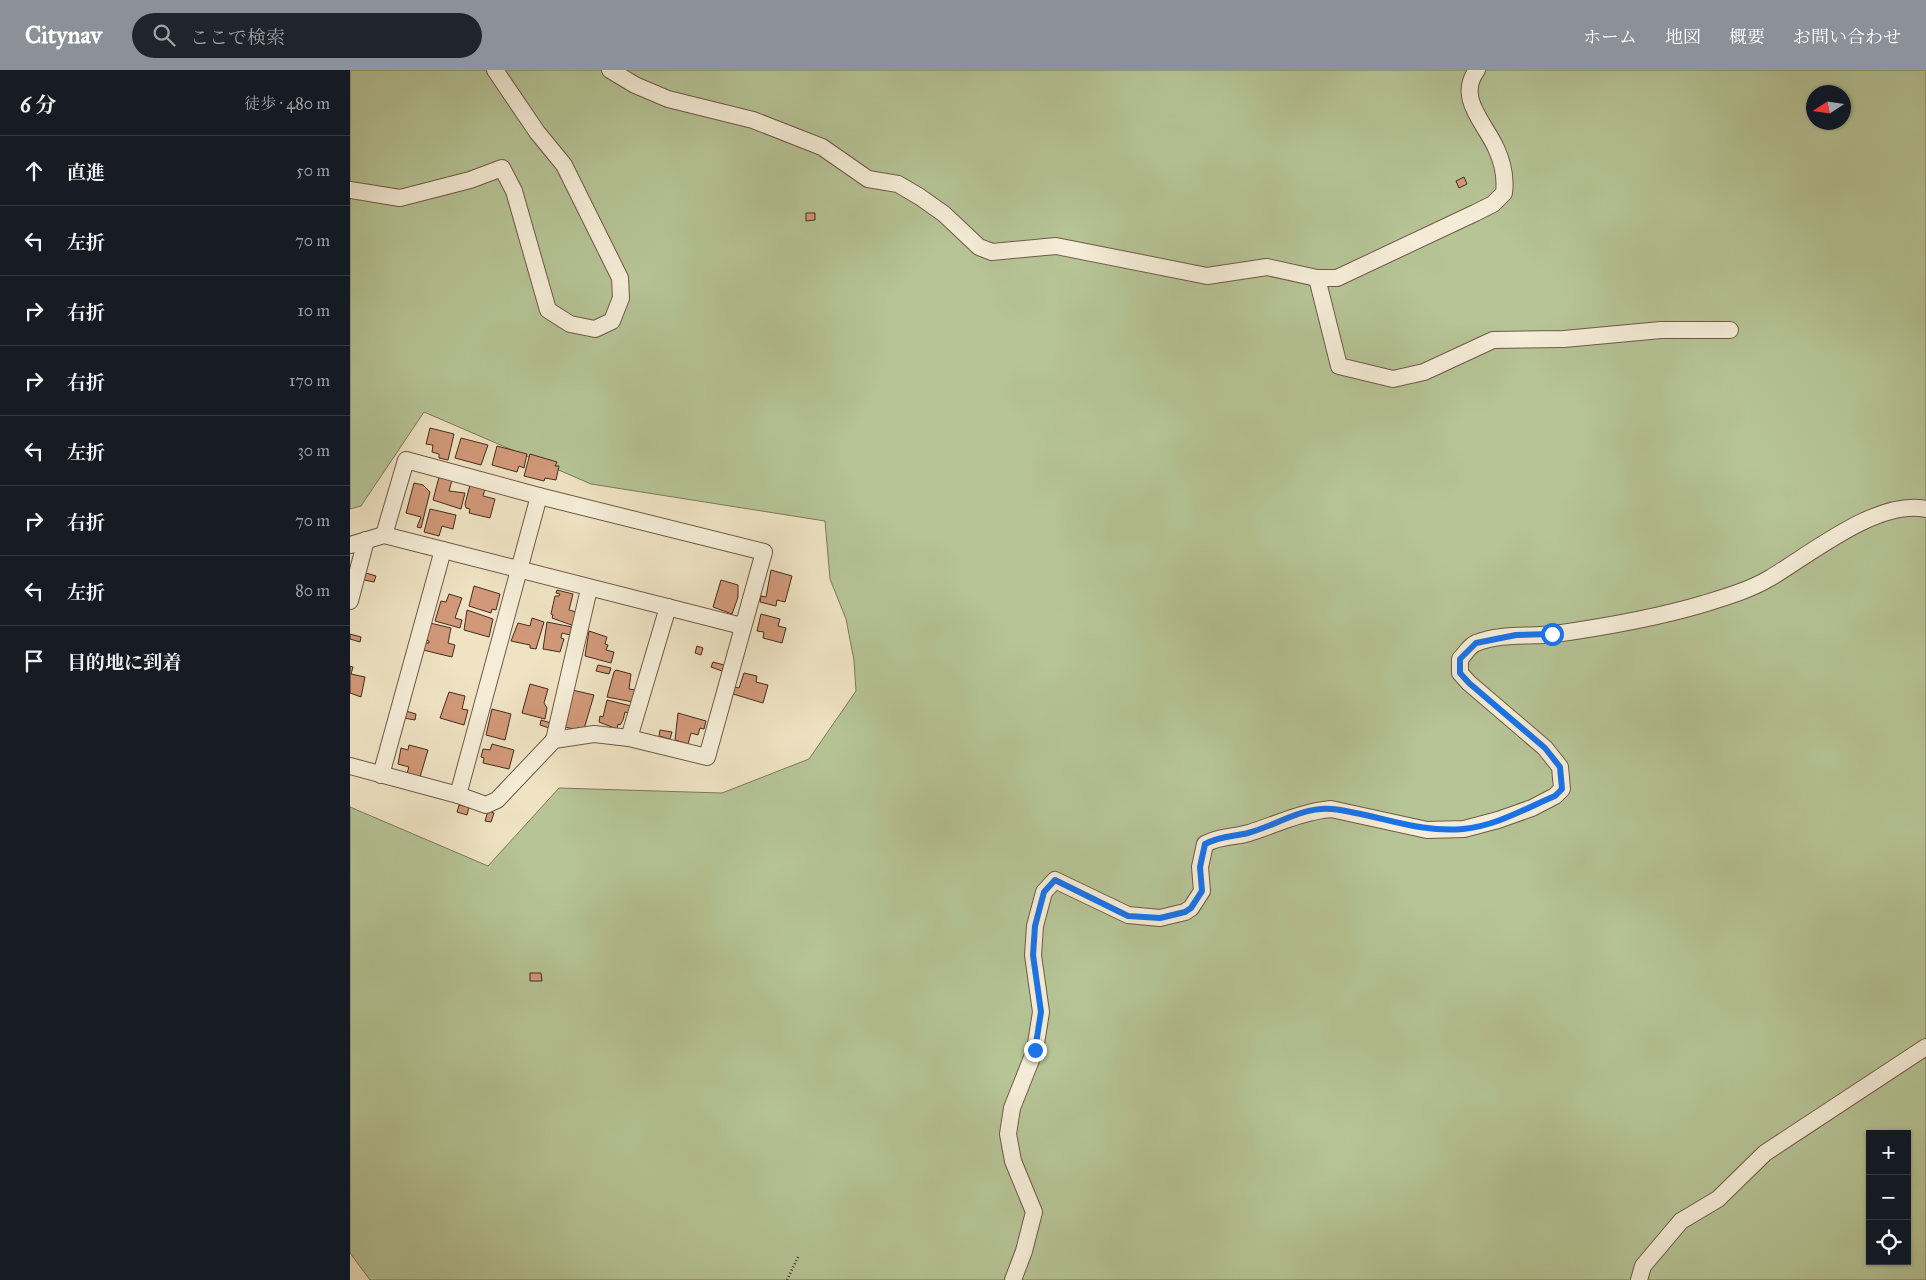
<!DOCTYPE html>
<html lang="ja">
<meta charset="utf-8">
<style>
:root{--surface:#171b24;--page:#20242c;--text:#f1f3f6;--muted:#9ea1a6;--line:#363941;--accent:#8c9099}
body{margin:0;font-family:"IM FELL Great Primer","Noto Serif JP",serif;background:var(--page);color:var(--text)}
.controls{position:absolute;right:15px;bottom:15px;display:grid;overflow:hidden;border-radius:0px;box-shadow:0 1px 4px #0004}
.controls button{width:45px;height:45px;display:grid;place-items:center;padding:0;border:0;border-bottom:1px solid var(--line);background:var(--surface);color:var(--text);font:25px sans-serif}
.compass{position:absolute;left:1456px;top:15px;width:45px;height:45px;border-radius:50%;background:var(--surface);box-shadow:0 1px 4px #0004;rotate:258deg}
.stop{position:absolute;width:15px;height:15px;margin:-11px;border:4px solid #1a73e8;border-radius:50%;background:#fff}
.stop.end{background:#1a73e8;border-color:#fff;box-shadow:0 1px 5px #0008}
.list{margin:0;padding:0;list-style:none}
h2{display:flex;justify-content:space-between;align-items:center;height:65px;margin:0;padding:0 20px;font-size:21px}
h2 small{font-size:16px;font-weight:400;color:var(--muted)}
.list li{display:grid;grid-template-columns:32px 1fr auto;gap:15px;align-items:center;box-sizing:border-box;height:70px;padding:0 20px;border-top:1px solid var(--line)}
.list b{display:block;font-size:19px;white-space:nowrap}
.list em{font-size:16px;font-style:normal;color:var(--muted)}
.icon{flex:none;width:28px;height:28px;fill:none;stroke:currentColor;stroke-width:2;stroke-linecap:round;stroke-linejoin:round}
.map{position:relative;flex:none;width:1576px;height:1210px;overflow:hidden}
header{display:flex;align-items:center;gap:30px;box-sizing:border-box;height:70px;padding:0 25px;background:var(--accent);color:#fff}
header strong{font-size:24px}
nav{display:flex;gap:28px;margin-inline-start:auto;font-size:18px}
.search{width:350px;height:45px;background:var(--page);display:flex;align-items:center;gap:12px;box-sizing:border-box;padding:0 18px;border-radius:28px;color:var(--muted);font-size:19px}
main{display:flex}
aside{flex:1;background:var(--surface)}
.map>svg:first-child{display:block}
.green{fill:#b6c496;stroke:#7e785a;fill-rule:evenodd}
.building{fill:#d19979;stroke:#462b1e}
.lines{fill:none;stroke-linecap:round;stroke-linejoin:round}
.minor-casing{stroke:#705947;stroke-width:18}
.path{stroke:#462b1e;stroke-width:2.5;stroke-dasharray:1 2.5;stroke-linecap:butt}
.minor{stroke:#f5edd8;stroke-width:16}
.route{stroke:#1a73e8;stroke-width:6}
</style>
<header>
<strong>Citynav</strong>
<div class="search"><svg class="icon" aria-label="search" viewBox="0 0 24 24"><circle cx="10" cy="10" r="6"/><path d="M15 15l6 6"/></svg>ここで検索</div>
<nav><a>ホーム</a><a>地図</a><a>概要</a><a>お問い合わせ</a></nav>
</header>
<main>
<aside>
<h2>6 分<small>徒歩 · 480 m</small></h2>
<ul class="list">
<li><svg class="icon" aria-label="ahead" viewBox="0 0 24 24"><path d="M12 20V5M6 11l6-6 6 6"/></svg><div><b>直進</b></div><em>50 m</em></li>
<li><svg class="icon" aria-label="left" viewBox="0 0 24 24"><path d="M17 20v-9H6M10 6l-5 5 5 5"/></svg><div><b>左折</b></div><em>70 m</em></li>
<li><svg class="icon" aria-label="right" viewBox="0 0 24 24"><path d="M7 20v-9h11M14 6l5 5-5 5"/></svg><div><b>右折</b></div><em>10 m</em></li>
<li><svg class="icon" aria-label="right" viewBox="0 0 24 24"><path d="M7 20v-9h11M14 6l5 5-5 5"/></svg><div><b>右折</b></div><em>170 m</em></li>
<li><svg class="icon" aria-label="left" viewBox="0 0 24 24"><path d="M17 20v-9H6M10 6l-5 5 5 5"/></svg><div><b>左折</b></div><em>30 m</em></li>
<li><svg class="icon" aria-label="right" viewBox="0 0 24 24"><path d="M7 20v-9h11M14 6l5 5-5 5"/></svg><div><b>右折</b></div><em>70 m</em></li>
<li><svg class="icon" aria-label="left" viewBox="0 0 24 24"><path d="M17 20v-9H6M10 6l-5 5 5 5"/></svg><div><b>左折</b></div><em>80 m</em></li>
<li><svg class="icon" aria-label="arrive" viewBox="0 0 24 24"><path d="M6 21V4h12l-3 4 3 4H6"/></svg><div><b>目的地に到着</b></div></li>
</ul>
</aside>
<div class="map">
<svg width="1576" height="1210" viewBox="0 0 1576 1210">
<rect width="100%" height="100%" fill="#efe3c3"/>
<filter id="stains"><feTurbulence type="fractalNoise" baseFrequency=".004" numOctaves="4"/><feColorMatrix values="0 0 0 0 .2 0 0 0 0 .09 0 0 0 0 .02 0 0 0 .5 -.17"/></filter>
<radialGradient id="worn" r=".72"><stop offset=".6" stop-color="#630" stop-opacity="0"/><stop offset="1" stop-color="#630" stop-opacity=".3"/></radialGradient>
<path class="green" d="M0,0H1576V1210H20L0,1183V737L138,796L209,718L372,723L459,689L506,621L504,590L496,549L480,509L475,451L241,414L74,342L11,436L0,439ZM1464,22H1494V52H1464ZM1520,1064H1557V1191H1520Z"/>
<g class="building">
<path d="M1114,107L1117,114L1109,118L1106,111Z"/>
<path d="M456,143H465V150L456,151Z"/>
<path d="M80,358L104,364L98,390L89,388V384L82,382L83,375L76,374Z"/>
<path d="M111,368L138,375L131,395L105,388Z"/>
<path d="M147,376L177,384L174,398L169,396L167,402L142,395Z"/>
<path d="M180,384L207,392L205,396H209L206,410L195,408L194,411L174,406Z"/>
<path d="M89,407L102,410L99,421L115,423L111,439L83,430Z"/>
<path d="M64,413L73,415L80,422L71,458L67,457L71,447L56,443Z"/>
<path d="M120,415L135,419L133,426L145,429L140,448L119,443L120,439L116,438L115,434Z"/>
<path d="M80,439L106,445L103,459L92,456L89,466L74,462Z"/>
<path d="M421,500L442,506L435,532L427,530L426,536L410,532L411,526L416,527Z"/>
<path d="M16,503L26,506L24,512L14,510Z"/>
<path d="M371,510L388,515V527L382,544L363,537Z"/>
<path d="M124,516L150,524L146,540L142,539L141,543L119,536Z"/>
<path d="M207,520L223,524L219,540L230,543L227,557L202,548L203,545L201,544L205,526H209L210,524L206,523Z"/>
<path d="M99,524L112,528L105,548L112,550L110,558L85,551L91,531L96,532Z"/>
<path d="M117,540L143,549L139,567L114,560Z"/>
<path d="M411,544L430,549L428,556L436,558L432,573L413,568L414,562L407,561Z"/>
<path d="M182,548L194,552L186,579L180,578V575L161,571L168,553L180,556Z"/>
<path d="M197,552L222,557L220,565L212,563L211,568L214,569L210,582L193,579Z"/>
<path d="M80,553L101,558L98,573L105,575L102,587L73,580L76,573H79V571L76,570Z"/>
<path d="M239,561L257,567L255,574L258,575L256,580L264,582L261,593L235,586Z"/>
<path d="M0,564L11,567L10,572L0,569Z"/>
<path d="M347,576L353,578L351,585L345,583Z"/>
<path d="M363,592L374,595L372,601L361,597Z"/>
<path d="M248,595L261,598L259,604L246,601Z"/>
<path d="M0,596L3,597L1,604L15,607L11,627L0,623Z"/>
<path d="M266,600L281,604L279,619L286,620L283,632L257,627L264,602Z"/>
<path d="M394,603L407,606L406,612L418,615L413,633L383,624L385,617L389,618Z"/>
<path d="M180,614L198,619L194,633L197,638L195,649L172,643Z"/>
<path d="M222,620L244,625L234,659L228,657V660L215,657Z"/>
<path d="M99,622L115,626L112,639L118,640L114,655L90,648Z"/>
<path d="M257,630L281,636L279,643L275,642L273,650L270,655L268,654L267,659L249,652L250,646L253,647Z"/>
<path d="M142,639L161,644L155,670L136,665Z"/>
<path d="M56,641L66,644L65,650L54,648Z"/>
<path d="M328,643L356,651L354,659L350,658L348,665L341,663L338,674L325,670Z"/>
<path d="M191,650L201,653L199,658L190,655Z"/>
<path d="M310,660L322,662L320,669L309,666Z"/>
<path d="M142,674L164,680L159,699L133,693L134,688L131,687L133,679L140,680Z"/>
<path d="M59,675L78,680L70,707L57,703L59,697L48,694L51,678L58,680Z"/>
<path d="M109,735L119,737L117,745L107,742Z"/>
<path d="M138,741L144,743L141,752L135,751Z"/>
<path d="M180,903H191L192,911H180Z"/>
</g>
<g class="lines">
<defs>
<g id="minor">
<path d="M260,0L285,15L318,29L403,50L472,77L518,109L548,114L570,127L594,144L629,177L642,182L706,176L857,206L917,197L967,208H987L1125,143L1143,134L1154,123C1156,107 1153,93 1146,78C1135,53 1106,28 1127,0"/>
<path d="M0,120L50,128L120,110L152,98L164,121L198,240L220,254L245,259L262,251L271,228L270,208L214,95L187,62L145,0"/>
<path d="M967,208L989,296L1043,309L1074,302L1143,270L1214,269L1311,260H1380"/>
<path d="M0,475L34,465L392,556"/>
<path d="M0,531L16,470"/>
<path d="M279,668L318,537"/>
<path d="M204,670L239,519"/>
<path d="M0,696L108,725L136,735L147,730L204,670L244,664L279,668L357,687L414,482L189,426L56,390L34,465"/>
<path d="M31,705L93,480"/>
<path d="M108,725L189,426"/>
<path d="M663,1210L674,1181L684,1142L663,1091L658,1064L662,1038L685,980L691,942L683,885L685,856L694,822L705,810L778,845L810,848L835,842L841,838L852,821L850,797L855,774C872,765 882,768 899,763C927,754 951,742 981,739L1077,760L1114,759L1148,750L1182,738L1205,726L1212,719L1210,697L1195,678L1119,613L1110,603V589C1115,584 1119,576 1126,573C1151,563 1179,567 1205,564C1254,557 1306,548 1353,534C1376,527 1400,520 1420,508C1461,484 1527,429 1576,439"/>
<path d="M1289,1210L1293,1196L1331,1151L1368,1129L1415,1083L1576,977"/>
</g>
</defs>
<use href="#minor" class="minor-casing"/>
<path class="path" d="M437,1210L449,1185"/>
<use href="#minor" class="minor"/>
</g>
<g class="lines">
<path class="route" d="M685,980L691,942L683,885L685,856L694,822L705,810L778,846L810,848L835,842L841,838L852,821L850,797L855,774C871,766 881,767 898,763C925,756 953,736 982,739C1027,744 1066,763 1113,759C1146,756 1176,738 1205,726L1212,719L1210,697L1195,678L1119,613L1110,603V589L1126,573L1166,565L1202,564"/>
</g>
<rect width="100%" height="100%" filter="url(#stains)"/>
<rect width="100%" height="100%" fill="url(#worn)"/>
</svg>
<div class="controls">
<button>+</button>
<button>−</button>
<button><svg class="icon" aria-label="locate" viewBox="0 0 24 24"><circle cx="12" cy="12" r="6"/><path d="M12 2v4M12 18v4M2 12h4M18 12h4"/></svg></button>
</div>
<svg class="compass" viewBox="-18 -18 36 36"><path d="M0-13l5 13h-10z" fill="#e53935"/><path d="M0 13l5-13h-10z" fill="#9ea1a6"/></svg>
<div class="stop" style="left:1202px;top:564px"></div>
<div class="stop end" style="left:685px;top:980px"></div>
</div>
</main>
